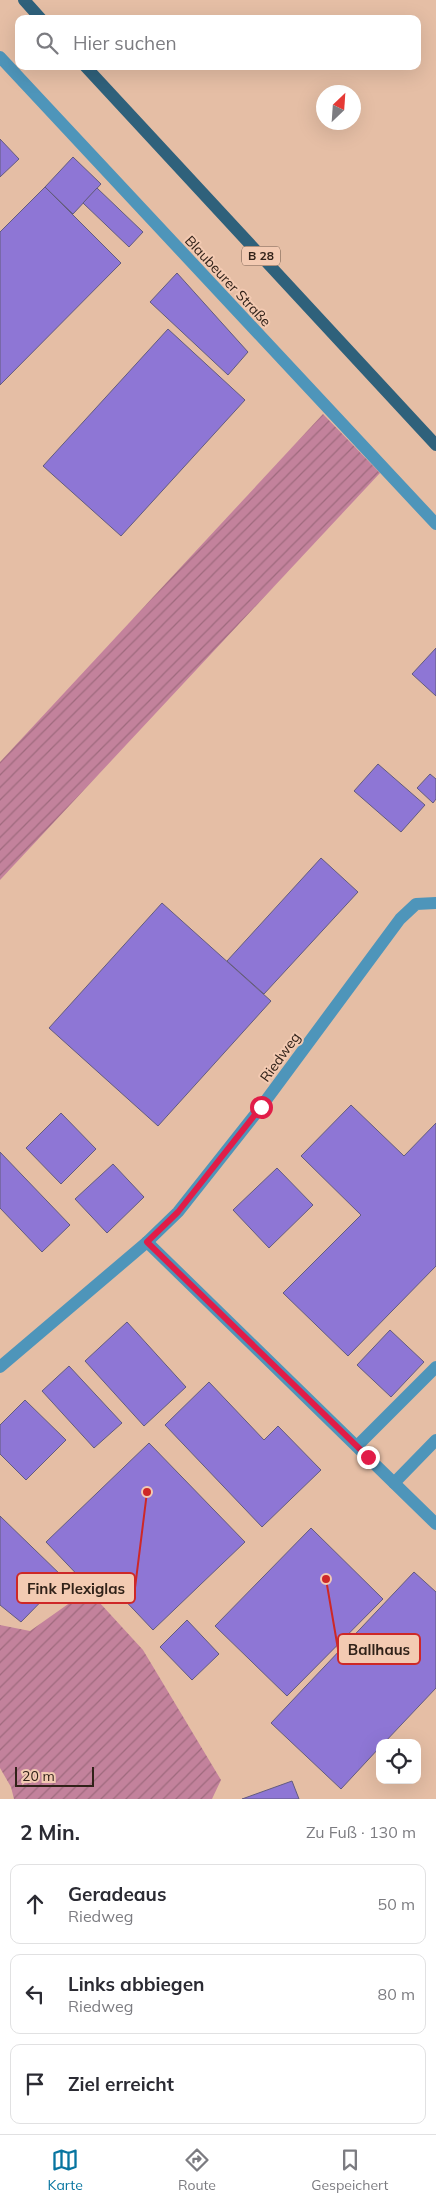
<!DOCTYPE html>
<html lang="de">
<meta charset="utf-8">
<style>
:root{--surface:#fff;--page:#f2f2f3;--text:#2b2b33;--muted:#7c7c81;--line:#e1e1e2;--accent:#0875a0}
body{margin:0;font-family:Mulish,sans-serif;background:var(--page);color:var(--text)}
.controls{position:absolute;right:15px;bottom:15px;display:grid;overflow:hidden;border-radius:10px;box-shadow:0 5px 20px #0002}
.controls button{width:45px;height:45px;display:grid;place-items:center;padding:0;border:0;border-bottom:1px solid var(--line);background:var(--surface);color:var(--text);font:25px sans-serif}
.compass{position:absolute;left:316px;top:85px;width:45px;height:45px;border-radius:50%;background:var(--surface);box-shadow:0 5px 20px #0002;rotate:25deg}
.scale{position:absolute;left:15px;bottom:12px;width:79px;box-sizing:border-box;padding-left:5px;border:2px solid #312219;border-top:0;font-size:14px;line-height:18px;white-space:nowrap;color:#312219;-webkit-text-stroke:4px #f3cab2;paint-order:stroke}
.stop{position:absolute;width:15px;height:15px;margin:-11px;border:4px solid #e11d48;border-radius:50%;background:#fff}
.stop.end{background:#e11d48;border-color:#fff;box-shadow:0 1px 5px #0008}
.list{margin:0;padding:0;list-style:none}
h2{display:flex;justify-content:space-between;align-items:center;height:65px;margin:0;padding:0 20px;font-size:21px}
h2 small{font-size:16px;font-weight:400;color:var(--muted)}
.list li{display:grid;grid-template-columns:32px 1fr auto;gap:15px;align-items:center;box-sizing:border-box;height:80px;margin:0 10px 10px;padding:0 10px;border:1px solid var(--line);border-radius:10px}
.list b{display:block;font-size:19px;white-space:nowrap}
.list p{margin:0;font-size:16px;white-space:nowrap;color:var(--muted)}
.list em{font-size:16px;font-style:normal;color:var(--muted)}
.icon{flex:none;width:28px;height:28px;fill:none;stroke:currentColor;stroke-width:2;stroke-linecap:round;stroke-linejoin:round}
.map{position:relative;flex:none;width:436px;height:1799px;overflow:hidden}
.search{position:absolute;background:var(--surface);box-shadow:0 5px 20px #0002;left:15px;right:15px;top:15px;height:55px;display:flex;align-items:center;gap:12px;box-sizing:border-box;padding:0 18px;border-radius:10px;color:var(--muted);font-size:19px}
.sheet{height:335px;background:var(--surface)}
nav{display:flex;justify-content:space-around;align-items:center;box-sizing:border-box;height:70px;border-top:1px solid var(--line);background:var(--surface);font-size:14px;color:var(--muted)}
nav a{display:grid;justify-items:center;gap:2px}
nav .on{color:var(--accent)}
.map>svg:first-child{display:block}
.garden{fill:url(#garden-furrows)}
.building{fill:#8e76d5;stroke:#625b7f}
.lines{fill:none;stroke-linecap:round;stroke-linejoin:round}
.lane{stroke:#4e95ba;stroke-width:12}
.street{stroke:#4e95ba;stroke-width:12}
.primary{stroke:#2f617b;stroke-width:12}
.route{stroke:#e11d48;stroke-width:6}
.labels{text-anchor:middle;stroke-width:4;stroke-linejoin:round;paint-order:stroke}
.shield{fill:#f3cab2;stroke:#6b5447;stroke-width:1}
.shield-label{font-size:12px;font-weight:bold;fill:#312219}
.street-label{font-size:14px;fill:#312219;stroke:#f3cab2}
.leader{fill:none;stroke:#ce2827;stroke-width:2}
.callout-dot{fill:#ce2827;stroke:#f3cab2;stroke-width:2}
.callout{fill:#f3cab2;stroke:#ce2827;stroke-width:2}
.callout-label{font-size:15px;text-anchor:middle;font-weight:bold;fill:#312219}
</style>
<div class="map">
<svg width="436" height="1799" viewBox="0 0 436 1799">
<defs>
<pattern id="garden-furrows" width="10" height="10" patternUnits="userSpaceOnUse" patternTransform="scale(1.25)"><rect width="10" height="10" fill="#c3829c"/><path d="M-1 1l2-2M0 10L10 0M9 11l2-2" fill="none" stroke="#9f6a7e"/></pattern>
</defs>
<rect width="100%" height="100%" fill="#e5bea5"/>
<g class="garden">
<path d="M323,414L380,473L0,880V762Z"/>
<path d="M88,1590L143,1650L221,1780L212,1799H14L11,1787L0,1768V1625L30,1631Z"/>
</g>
<g class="building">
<path d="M0,139L19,159L0,177Z"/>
<path d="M73,157L101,184L73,214L45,187Z"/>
<path d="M45,187L121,263L0,385V232Z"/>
<path d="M97,188L143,232L129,247L83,203Z"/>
<path d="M177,273L248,352L228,375L150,302Z"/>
<path d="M168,329L245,400L121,536L43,466Z"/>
<path d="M436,648V696L412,674Z"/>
<path d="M378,764L425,805L401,832L354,791Z"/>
<path d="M430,774L436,779V799L433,803L417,788Z"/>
<path d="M321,858L358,892L264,994L227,961Z"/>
<path d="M162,903L271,1001L158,1126L49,1028Z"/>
<path d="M351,1105L404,1156L436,1123V1266L348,1356L283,1293L361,1215L301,1156Z"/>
<path d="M61,1113L96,1149L61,1184L26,1148Z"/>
<path d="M0,1152L70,1225L42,1252L0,1208Z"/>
<path d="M113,1164L144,1197L107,1233L75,1199Z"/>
<path d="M277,1168L313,1205L269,1248L233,1210Z"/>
<path d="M127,1322L186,1387L144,1426L85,1361Z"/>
<path d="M390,1330L424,1362L391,1397L357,1365Z"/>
<path d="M69,1366L122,1423L94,1448L42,1391Z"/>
<path d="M209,1382L264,1440L278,1426L321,1470L262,1527L165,1425Z"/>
<path d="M25,1400L66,1440L26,1480L0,1454V1425Z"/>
<path d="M149,1443L245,1542L153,1630L100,1574L88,1586L46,1542Z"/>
<path d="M0,1516L64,1578L21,1622L0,1605Z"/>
<path d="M311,1528L383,1599L287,1696L215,1626Z"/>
<path d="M414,1572L436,1592V1688L384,1743H380V1747L341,1789L271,1723Z"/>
<path d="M187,1620L219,1654L192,1680L160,1647Z"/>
<path d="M292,1781L299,1799H242Z"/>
</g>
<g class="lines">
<g class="lane">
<path d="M0,57L436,524"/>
<path d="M357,1446L436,1367"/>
<path d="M394,1483L436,1440"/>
</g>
<g class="street">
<path d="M147,1242L436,1524"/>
<path d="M0,1367L147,1242L178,1212L261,1107L400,919L416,904L436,903"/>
</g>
<g class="primary">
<path d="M24,0L41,19"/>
<path d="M85,66L436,445"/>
</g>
</g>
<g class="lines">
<path class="route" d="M261,1107L178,1212L147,1242L368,1457"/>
</g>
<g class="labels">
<rect class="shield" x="242" y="246.5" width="38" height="19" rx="4"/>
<g class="shield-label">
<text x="261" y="260">B 28</text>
</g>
<g class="street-label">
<text transform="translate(228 281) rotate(47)" y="5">Blaubeurer Straße</text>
<text transform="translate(280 1057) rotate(-54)" y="5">Riedweg</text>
</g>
</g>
<path class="leader" d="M147 1492L135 1588M326 1579L338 1649"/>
<g class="callout-dot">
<circle cx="147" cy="1492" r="5"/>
<circle cx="326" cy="1579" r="5"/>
</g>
<g class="callout">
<rect x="17" y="1573" width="118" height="30" rx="5"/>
<rect x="338" y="1634" width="82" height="30" rx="5"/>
</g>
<g class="callout-label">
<text x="76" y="1594">Fink Plexiglas</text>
<text x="379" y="1655">Ballhaus</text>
</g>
</svg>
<div class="controls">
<button><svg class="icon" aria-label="locate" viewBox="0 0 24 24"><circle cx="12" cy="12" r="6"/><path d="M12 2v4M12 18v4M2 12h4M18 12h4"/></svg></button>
</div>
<svg class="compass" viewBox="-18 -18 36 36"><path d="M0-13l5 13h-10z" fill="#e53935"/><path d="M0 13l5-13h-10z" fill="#7c7c81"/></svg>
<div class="scale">20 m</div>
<div class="stop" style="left:261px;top:1107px"></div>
<div class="stop end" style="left:368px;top:1457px"></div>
<div class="search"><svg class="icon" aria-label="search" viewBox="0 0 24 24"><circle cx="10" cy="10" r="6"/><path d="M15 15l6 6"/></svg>Hier suchen</div>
</div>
<section class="sheet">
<h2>2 Min.<small>Zu Fuß · 130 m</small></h2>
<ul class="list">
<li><svg class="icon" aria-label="ahead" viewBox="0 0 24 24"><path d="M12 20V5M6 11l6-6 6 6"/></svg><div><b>Geradeaus</b><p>Riedweg</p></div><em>50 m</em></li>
<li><svg class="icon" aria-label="left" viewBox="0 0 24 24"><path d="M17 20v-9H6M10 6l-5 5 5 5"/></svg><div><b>Links abbiegen</b><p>Riedweg</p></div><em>80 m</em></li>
<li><svg class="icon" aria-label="arrive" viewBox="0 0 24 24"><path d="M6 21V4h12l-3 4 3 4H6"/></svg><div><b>Ziel erreicht</b></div></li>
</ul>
</section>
<nav>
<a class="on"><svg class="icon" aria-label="map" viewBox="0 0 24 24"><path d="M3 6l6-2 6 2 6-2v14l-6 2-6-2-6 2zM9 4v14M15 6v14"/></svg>Karte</a>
<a><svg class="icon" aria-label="directions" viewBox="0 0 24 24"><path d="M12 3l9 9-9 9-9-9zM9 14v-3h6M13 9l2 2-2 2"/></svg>Route</a>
<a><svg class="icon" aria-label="saved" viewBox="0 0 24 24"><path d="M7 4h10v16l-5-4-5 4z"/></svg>Gespeichert</a>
</nav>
